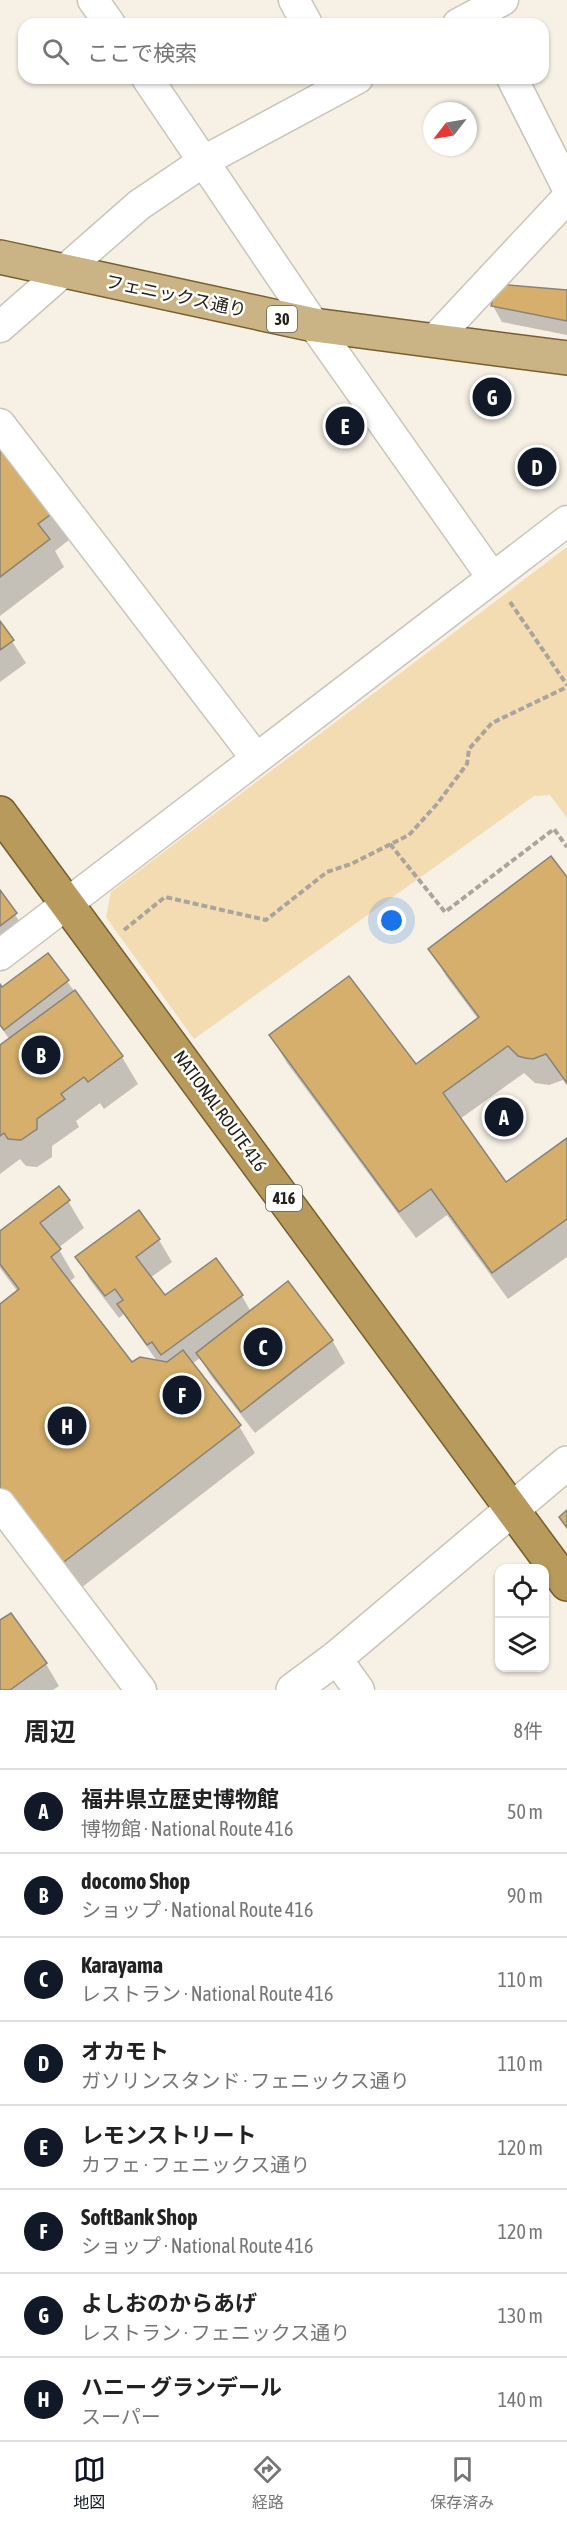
<!DOCTYPE html>
<html lang="ja">
<meta charset="utf-8">
<style>
:root{--surface:#fff;--page:#f2f2f2;--text:#222;--muted:#767676;--line:#e0e0e0;--accent:#111827}
body{margin:0;font-family:"Asap Condensed","Noto Sans JP",sans-serif;background:var(--page);color:var(--text)}
.controls{position:absolute;right:18px;bottom:18px;display:grid;overflow:hidden;border-radius:12px;box-shadow:0 2px 4px #0004}
.controls button{width:54px;height:54px;display:grid;place-items:center;padding:0;border:0;border-bottom:2px solid var(--line);background:var(--surface);color:var(--text);font:30px sans-serif}
.compass{position:absolute;left:423px;top:102px;width:54px;height:54px;border-radius:50%;background:var(--surface);box-shadow:0 2px 4px #0004;rotate:239deg}
.you{position:absolute;left:392px;top:921px;width:21px;height:21px;margin:-15px;border:4px solid #fff;border-radius:50%;background:#1a73e8;box-shadow:0 0 0 9px #1a73e833}
.badge{display:grid;place-items:center;width:39px;height:39px;border-radius:50%;background:var(--accent);color:#fff;font-size:20px;font-weight:700}
.pin{position:absolute;translate:-50% -50%;border:3px solid #fff;box-shadow:0 2px 6px #0006}
.list{margin:0;padding:0;list-style:none}
h2{display:flex;justify-content:space-between;align-items:center;height:78px;margin:0;padding:0 24px;font-size:26px}
h2 small{font-size:20px;font-weight:400;color:var(--muted)}
.list li{display:grid;grid-template-columns:39px 1fr auto;gap:18px;align-items:center;box-sizing:border-box;height:84px;padding:0 24px;border-top:2px solid var(--line)}
.list b{display:block;font-size:22px;white-space:nowrap}
.list p{margin:0;font-size:20px;white-space:nowrap;color:var(--muted)}
.list em{font-size:20px;font-style:normal;color:var(--muted)}
.icon{flex:none;width:33px;height:33px;fill:none;stroke:currentColor;stroke-width:2;stroke-linecap:round;stroke-linejoin:round}
.map{position:relative;flex:none;width:567px;height:1690px;overflow:hidden}
.search{position:absolute;background:var(--surface);box-shadow:0 2px 4px #0004;left:18px;right:18px;top:18px;height:66px;display:flex;align-items:center;gap:15px;box-sizing:border-box;padding:0 21px;border-radius:18px;color:var(--muted);font-size:22px}
.sheet{height:750px;background:var(--surface)}
nav{display:flex;justify-content:space-around;align-items:center;box-sizing:border-box;height:84px;border-top:2px solid var(--line);background:var(--surface);font-size:16px;color:var(--muted)}
nav a{display:grid;justify-items:center;gap:3px}
nav .on{color:var(--accent)}
.map>svg:first-child{display:block}
.green{fill:#f3dbb2}
.shadow{fill:#0003}
.building{fill:#d5af6b;stroke:#898379;stroke-width:1.5}
.lines{fill:none;stroke-linecap:round;stroke-linejoin:round}
.minor-casing{stroke:#cac4b9;stroke-width:33}
.tertiary-casing{stroke:#cac4b9;stroke-width:36}
.primary-casing{stroke:#785f2c;stroke-width:36}
.trunk-casing{stroke:#785f2c;stroke-width:36}
.path{stroke:#a9a49c;stroke-width:4;stroke-dasharray:6 3;stroke-linecap:butt}
.minor{stroke:#fff;stroke-width:30}
.tertiary{stroke:#fff;stroke-width:33}
.primary{stroke:#cab385;stroke-width:33}
.trunk{stroke:#b89a5c;stroke-width:33}
.labels{text-anchor:middle;stroke-width:5;stroke-linejoin:round;paint-order:stroke}
.shield{fill:#fffefb;stroke:#656360;stroke-width:1.5}
.shield-label{font-size:16px;font-weight:bold;fill:#23211d}
.street-label{font-size:18px;fill:#23211d;stroke:#fffefb}
</style>
<div class="map">
<svg width="567" height="1690" viewBox="0 0 567 1690">
<rect width="100%" height="100%" fill="#f6f0e5"/>
<path class="green" d="M567,547V818L550,795L534,796L194,1039L106,917L111,892Z"/>
<g class="shadow">
<path d="M567,291V335L502,322L493,306Z"/>
<path d="M0,442L70,539L55,551L64,567L0,616Z"/>
<path d="M0,623L26,663L0,682Z"/>
<path d="M567,880V1086L563,1080L549,1085L535,1083L524,1073L460,1119L506,1184L567,1140V1257L508,1299L447,1215L416,1238L287,1063L271,1036L415,1066L478,1019L446,976L430,949Z"/>
<path d="M0,892L29,936L0,957Z"/>
<path d="M48,955L122,1057L138,1084L104,1109L100,1103L76,1121L79,1127L52,1146V1157L37,1167L26,1166L20,1159L0,1174V1047L10,1040L0,1026V986L2,989Z"/>
<path d="M68,1201L84,1228L58,1248L75,1277L69,1282L132,1364L157,1361L124,1314L119,1318L90,1280L77,1257L138,1212L159,1240L172,1262L150,1278L165,1298L242,1296L251,1312L332,1340L345,1363L255,1433L211,1376L200,1358L192,1364L239,1426L255,1453L77,1591L0,1491V1305L18,1292L0,1268V1233Z"/>
<path d="M10,1615L46,1664L59,1686L53,1690H0V1622Z"/>
</g>
<g class="building">
<path d="M497,284L567,290V321L491,306Z"/>
<path d="M0,439L55,511L38,524L50,539L0,577Z"/>
<path d="M0,621L14,640L0,650Z"/>
<path d="M551,856L567,877V1083L546,1054L533,1059L525,1058L518,1056L508,1046L443,1093L506,1182L567,1138V1219L492,1273L431,1189L399,1212L269,1035L349,976L416,1064L479,1017L428,949Z"/>
<path d="M0,890L17,913L0,926Z"/>
<path d="M48,953L69,980L4,1030L0,1025V984L2,987Z"/>
<path d="M75,990L123,1056L88,1082L84,1077L61,1094L65,1099L37,1119V1129L21,1140L8,1139L4,1133L0,1136V1045Z"/>
<path d="M59,1186L70,1200L40,1223L61,1249L51,1257L132,1362L140,1357L167,1362L183,1350L241,1425L60,1565L0,1487V1304L19,1289L0,1264V1231Z"/>
<path d="M139,1210L160,1239L136,1257L165,1295L216,1258L243,1295L161,1355L152,1342L147,1345L117,1304L123,1300L115,1289L105,1296L75,1257Z"/>
<path d="M288,1281L333,1340L241,1412L196,1353Z"/>
<path d="M567,1510V1528L559,1517Z"/>
<path d="M11,1613L47,1663L10,1690H0V1620Z"/>
</g>
<g class="lines">
<defs>
<g id="minor">
<path d="M93,0L110,24"/>
<path d="M294,0L307,24"/>
<path d="M458,24L503,0"/>
<path d="M147,78L314,325L492,577"/>
<path d="M512,78L567,187"/>
<path d="M0,327L139,205L204,161L358,78"/>
<path d="M435,339L567,198"/>
<path d="M0,424L256,758"/>
<path d="M0,955L567,521"/>
<path d="M0,1504L141,1690"/>
<path d="M336,1658L359,1690"/>
</g>
<path id="tertiary" d="M293,1690L336,1658L567,1463"/>
<path id="primary" d="M0,257L314,325L567,358"/>
<path id="trunk" d="M0,813L567,1584"/>
</defs>
<use href="#minor" class="minor-casing"/>
<use href="#tertiary" class="tertiary-casing"/>
<use href="#primary" class="primary-casing"/>
<use href="#trunk" class="trunk-casing"/>
<g class="path">
<path d="M510,602L567,685"/>
<path d="M390,844L445,912L554,829L567,847"/>
<path d="M124,930L165,897L266,920L327,872L351,864L409,835L437,804L467,764L469,749L492,723L567,687"/>
</g>
<use href="#minor" class="minor"/>
<use href="#tertiary" class="tertiary"/>
<use href="#primary" class="primary"/>
<use href="#trunk" class="trunk"/>
</g>
<g class="labels">
<g class="shield">
<rect x="267" y="306" width="30" height="26" rx="4.5"/>
<rect x="266" y="1185" width="36" height="26" rx="4.5"/>
</g>
<g class="shield-label">
<text x="282" y="325">30</text>
<text x="284" y="1204">416</text>
</g>
<g class="street-label">
<text transform="translate(176 296) rotate(12)" y="6">フェニックス通り</text>
<text transform="translate(220 1111) rotate(54)" y="6">NATIONAL ROUTE 416</text>
</g>
</g>
</svg>
<div class="controls">
<button><svg class="icon" aria-label="locate" viewBox="0 0 24 24"><circle cx="12" cy="12" r="6"/><path d="M12 2v4M12 18v4M2 12h4M18 12h4"/></svg></button>
<button><svg class="icon" aria-label="layers" viewBox="0 0 24 24"><path d="M12 4l9 5-9 5-9-5zM3 14l9 5 9-5"/></svg></button>
</div>
<svg class="compass" viewBox="-18 -18 36 36"><path d="M0-13l5 13h-10z" fill="#e53935"/><path d="M0 13l5-13h-10z" fill="#767676"/></svg>
<div class="you"></div>
<div class="pin badge" style="left:504px;top:1117px">A</div>
<div class="pin badge" style="left:41px;top:1055px">B</div>
<div class="pin badge" style="left:263px;top:1347px">C</div>
<div class="pin badge" style="left:537px;top:467px">D</div>
<div class="pin badge" style="left:345px;top:426px">E</div>
<div class="pin badge" style="left:182px;top:1395px">F</div>
<div class="pin badge" style="left:492px;top:397px">G</div>
<div class="pin badge" style="left:67px;top:1426px">H</div>
<div class="search"><svg class="icon" aria-label="search" viewBox="0 0 24 24"><circle cx="10" cy="10" r="6"/><path d="M15 15l6 6"/></svg>ここで検索</div>
</div>
<section class="sheet">
<h2>周辺<small>8件</small></h2>
<ul class="list">
<li><span class="badge">A</span><div><b>福井県立歴史博物館</b><p>博物館 · National Route 416</p></div><em>50 m</em></li>
<li><span class="badge">B</span><div><b>docomo Shop</b><p>ショップ · National Route 416</p></div><em>90 m</em></li>
<li><span class="badge">C</span><div><b>Karayama</b><p>レストラン · National Route 416</p></div><em>110 m</em></li>
<li><span class="badge">D</span><div><b>オカモト</b><p>ガソリンスタンド · フェニックス通り</p></div><em>110 m</em></li>
<li><span class="badge">E</span><div><b>レモンストリート</b><p>カフェ · フェニックス通り</p></div><em>120 m</em></li>
<li><span class="badge">F</span><div><b>SoftBank Shop</b><p>ショップ · National Route 416</p></div><em>120 m</em></li>
<li><span class="badge">G</span><div><b>よしおのからあげ</b><p>レストラン · フェニックス通り</p></div><em>130 m</em></li>
<li><span class="badge">H</span><div><b>ハニー グランデール</b><p>スーパー</p></div><em>140 m</em></li>
</ul>
</section>
<nav>
<a class="on"><svg class="icon" aria-label="map" viewBox="0 0 24 24"><path d="M3 6l6-2 6 2 6-2v14l-6 2-6-2-6 2zM9 4v14M15 6v14"/></svg>地図</a>
<a><svg class="icon" aria-label="directions" viewBox="0 0 24 24"><path d="M12 3l9 9-9 9-9-9zM9 14v-3h6M13 9l2 2-2 2"/></svg>経路</a>
<a><svg class="icon" aria-label="saved" viewBox="0 0 24 24"><path d="M7 4h10v16l-5-4-5 4z"/></svg>保存済み</a>
</nav>
